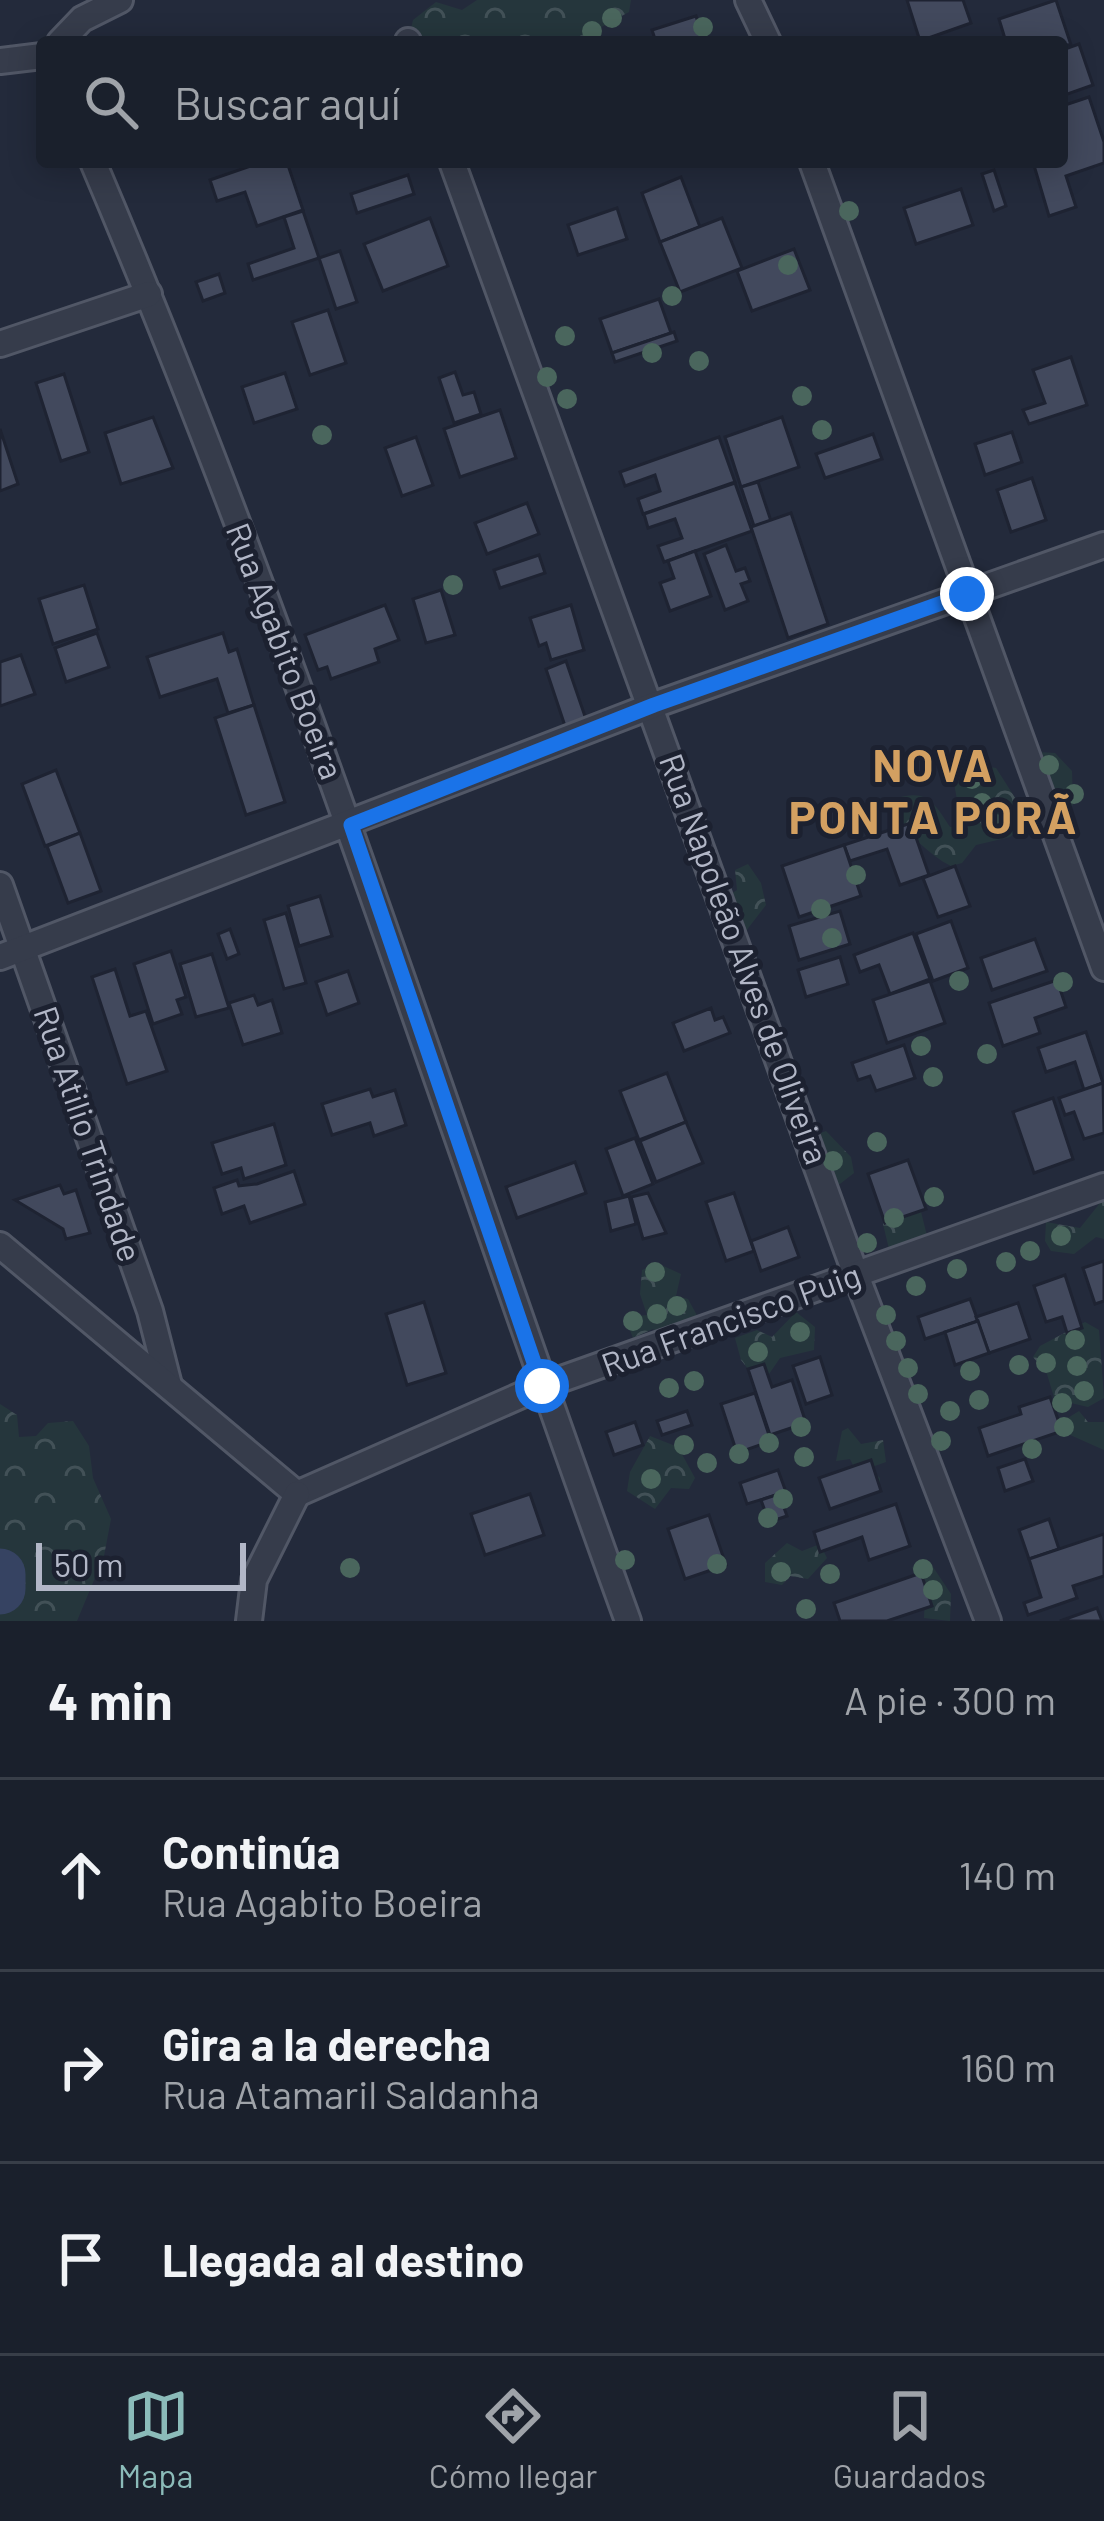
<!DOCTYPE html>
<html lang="es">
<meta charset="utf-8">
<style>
:root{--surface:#1a202c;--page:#232834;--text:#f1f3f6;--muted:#9fa3a9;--line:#383e48;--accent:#8bbbb9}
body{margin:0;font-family:Barlow,sans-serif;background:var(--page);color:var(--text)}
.scale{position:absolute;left:36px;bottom:30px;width:210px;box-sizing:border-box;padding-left:12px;border:6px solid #b2b7c7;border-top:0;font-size:33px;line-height:42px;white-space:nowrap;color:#b2b7c7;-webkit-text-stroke:9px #1c2130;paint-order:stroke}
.stop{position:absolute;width:36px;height:36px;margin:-27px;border:9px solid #1a73e8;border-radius:50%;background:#fff}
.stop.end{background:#1a73e8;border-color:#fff;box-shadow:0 3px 12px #0008}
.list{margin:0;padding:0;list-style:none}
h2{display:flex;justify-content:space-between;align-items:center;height:156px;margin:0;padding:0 48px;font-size:51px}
h2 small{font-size:39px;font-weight:400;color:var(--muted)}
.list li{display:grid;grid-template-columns:78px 1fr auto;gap:36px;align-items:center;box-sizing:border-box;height:192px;padding:0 48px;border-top:3px solid var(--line)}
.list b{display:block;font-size:45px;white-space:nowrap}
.list p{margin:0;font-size:39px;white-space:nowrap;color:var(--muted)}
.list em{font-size:39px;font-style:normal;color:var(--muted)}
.icon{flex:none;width:66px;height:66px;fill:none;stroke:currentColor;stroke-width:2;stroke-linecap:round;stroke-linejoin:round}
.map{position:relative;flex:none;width:1104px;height:1621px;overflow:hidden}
.search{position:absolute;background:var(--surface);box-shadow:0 6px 30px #0003;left:36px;right:36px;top:36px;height:132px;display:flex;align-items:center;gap:30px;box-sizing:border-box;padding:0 42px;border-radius:12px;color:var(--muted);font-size:45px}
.sheet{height:732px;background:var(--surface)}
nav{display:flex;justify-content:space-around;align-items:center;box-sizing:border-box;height:168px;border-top:3px solid var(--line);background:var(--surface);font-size:33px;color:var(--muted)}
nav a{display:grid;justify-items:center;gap:6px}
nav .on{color:var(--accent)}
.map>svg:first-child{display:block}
.forest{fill:url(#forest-crowns)}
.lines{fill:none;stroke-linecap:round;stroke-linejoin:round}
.river{stroke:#364362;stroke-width:51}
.building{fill:#42495d;stroke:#1e2332;stroke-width:3}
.street-casing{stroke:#515766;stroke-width:30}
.street{stroke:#363c4b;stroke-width:24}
.tree{fill:#4a665d}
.route{stroke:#1a73e8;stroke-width:15}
.labels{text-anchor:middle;stroke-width:10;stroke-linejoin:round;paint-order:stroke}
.street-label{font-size:33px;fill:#b2b7c7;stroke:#1c2130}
.district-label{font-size:45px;font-weight:bold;letter-spacing:3px;fill:#d3a061;stroke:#1c2130}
</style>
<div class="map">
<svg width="1104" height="1621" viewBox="0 0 1104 1621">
<defs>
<pattern id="forest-crowns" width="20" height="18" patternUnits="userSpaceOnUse" patternTransform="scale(3)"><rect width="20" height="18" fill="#25363c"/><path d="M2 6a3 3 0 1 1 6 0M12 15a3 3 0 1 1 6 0" fill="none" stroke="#425157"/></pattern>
</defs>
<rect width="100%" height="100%" fill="#232a3b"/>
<g class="forest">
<path d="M477,0H631L629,12L585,36L408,42L413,20L436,2L462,10Z"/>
<path d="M1038,752L1055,753L1072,771L1073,805L1061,818Z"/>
<path d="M973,764L996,768L1021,807L1019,829L1010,837L976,845L962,863L951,866C928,855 912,833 891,819L894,799C926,788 934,802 950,827H962L954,783L963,767Z"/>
<path d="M748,864L761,883L766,905L746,931L729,895L737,890L735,870Z"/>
<path d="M826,1131L851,1157L854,1173L836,1187L815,1135Z"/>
<path d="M1104,1198V1239L1096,1237L1074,1254L1051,1251L1045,1241L1046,1222L1080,1228Z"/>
<path d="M920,1208L928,1240L889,1249L883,1224L891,1215Z"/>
<path d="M659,1264L681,1274L676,1296L688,1299L699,1319L662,1338L653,1329L633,1338L625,1317L647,1315L640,1294L642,1270Z"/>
<path d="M796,1312L815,1327L814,1350L780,1358L767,1377L756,1379L741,1360L735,1338L757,1330L772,1337Z"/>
<path d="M1085,1322L1099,1330L1104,1398L1088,1407L1071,1403L1059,1414L1047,1374L1033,1357L1040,1346Z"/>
<path d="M0,1404L17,1415L19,1437L36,1436L48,1423L73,1421L89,1446L93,1478L111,1519L104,1556L77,1621H0Z"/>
<path d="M1079,1411L1088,1422H1104V1450L1068,1434L1063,1421Z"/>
<path d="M848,1428L861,1444L883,1440L886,1462L869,1468L880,1478V1489L858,1475L850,1459L836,1461L842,1431Z"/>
<path d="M650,1436L678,1447L695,1478L689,1489L671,1488L655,1509L627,1491L630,1472Z"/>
<path d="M787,1543L802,1551L820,1544L827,1558L808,1579L790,1576L782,1585L765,1582V1563Z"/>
<path d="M929,1561L951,1594L950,1621L924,1618L925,1599L912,1567Z"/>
</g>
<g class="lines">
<path class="river" d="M0,1574V1589"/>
</g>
<g class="building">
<path d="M907,0H963L971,23L920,41Z"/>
<path d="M1056,0L1071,45L1006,42L999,19Z"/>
<path d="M696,16L704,42H656L652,30Z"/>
<path d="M1079,44L1093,85L1062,96V50Z"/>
<path d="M1089,97L1104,142V163L1066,176L1076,207L1049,216L1033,162H1062V106Z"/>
<path d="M262,162H287L303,210L257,226L245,192L217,201L210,180Z"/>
<path d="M994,170L1006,206L994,211L982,174Z"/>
<path d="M408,175L414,194L357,213L351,194Z"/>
<path d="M681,177L700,227L660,242L642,193Z"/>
<path d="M961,189L973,225L916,244L904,208Z"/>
<path d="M617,208L627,239L578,255L568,225Z"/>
<path d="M303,211L319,258L253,280L248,264L294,248L284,217Z"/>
<path d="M430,218L448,266L383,291L364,244Z"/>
<path d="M722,218L742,268L680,292L660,242Z"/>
<path d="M794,249L810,290L752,311L737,271Z"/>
<path d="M340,251L357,302L336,309L319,258Z"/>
<path d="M219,274L225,293L203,301L196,282Z"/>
<path d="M659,299L671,333L612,353L600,319Z"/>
<path d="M328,310L346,363L310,375L292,322Z"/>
<path d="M674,332L677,341L615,362L612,353Z"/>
<path d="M1071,357L1087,405L1029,424L1023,410L1045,403L1033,370Z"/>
<path d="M455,372L463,395L474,392L481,414L454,423L439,378Z"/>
<path d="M285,373L297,409L254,423L242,387Z"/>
<path d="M64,374L89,452L61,461L36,383Z"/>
<path d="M500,410L516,458L460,477L444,429Z"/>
<path d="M153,417L173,468L121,484L105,433Z"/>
<path d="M782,417L799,467L741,487L725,437Z"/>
<path d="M0,429L18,484L0,491Z"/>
<path d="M1012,432L1022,462L985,475L975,444Z"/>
<path d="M873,434L882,459L825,478L816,454Z"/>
<path d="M416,437L433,485L402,496L385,448Z"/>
<path d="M719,437L735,482L643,514L638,499L660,491L655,475L625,486L620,472Z"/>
<path d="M1032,478L1046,520L1011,532L997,490Z"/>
<path d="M758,482L771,521L754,526L741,487Z"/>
<path d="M735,483L752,531L664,562L658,546L682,538L675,519L648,528L644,514Z"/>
<path d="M527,503L539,534L487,554L475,523Z"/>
<path d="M791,513L828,624L788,638L751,527Z"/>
<path d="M726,545L736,571L745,568L750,581L741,584L748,601L725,610L704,554Z"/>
<path d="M695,551L711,596L670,611L660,583L674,578L668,561Z"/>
<path d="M539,555L545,573L500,588L494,570Z"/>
<path d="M84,585L98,629L53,644L39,599Z"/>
<path d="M441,590L455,635L426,643L413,599Z"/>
<path d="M385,605L399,640L375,649L379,662L331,679L327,667L318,670L305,635Z"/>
<path d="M571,605L584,650L551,660L546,643L539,646L530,618Z"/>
<path d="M97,633L109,667L66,682L55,648Z"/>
<path d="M223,633L229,652L237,649L254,705L228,713L217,679L160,697L147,657Z"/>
<path d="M21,655L35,694L0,706V662Z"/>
<path d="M566,661L589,728L568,735L546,669Z"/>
<path d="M254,705L285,802L246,815L215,718Z"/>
<path d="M56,770L80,833L45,846L22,784Z"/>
<path d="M911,823L929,875L900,885L887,849L850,861L844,845Z"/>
<path d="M80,833L101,891L68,903L47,846Z"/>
<path d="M844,845L861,896L799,917L782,866Z"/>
<path d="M955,866L970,906L938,917L923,878Z"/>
<path d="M320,896L332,936L299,946L288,906Z"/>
<path d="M840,911L850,944L799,960L789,926Z"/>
<path d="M286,913L306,983L284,989L264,920Z"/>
<path d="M951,921L968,968L933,981L916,934Z"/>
<path d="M230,929L239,954L227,959L218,934Z"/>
<path d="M913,933L930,979L890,994L879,965L860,972L854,955Z"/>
<path d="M1035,939L1047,971L992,990L981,958Z"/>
<path d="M171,951L186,997L177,1000L182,1014L153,1024L134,964Z"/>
<path d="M212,954L229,1008L196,1017L180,964Z"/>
<path d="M840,957L848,984L806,997L798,970Z"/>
<path d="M115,969L130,1016L146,1011L167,1071L127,1084L92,977Z"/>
<path d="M348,971L359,1003L327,1015L316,982Z"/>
<path d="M1057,980L1066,1007L1035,1018L1040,1033L1003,1046L989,1003Z"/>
<path d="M930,981L945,1023L887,1043L873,1000Z"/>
<path d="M254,995L258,1005L272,1000L282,1033L243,1045L229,1003Z"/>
<path d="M711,1008L715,1020L723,1017L730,1033L684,1051L673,1023Z"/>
<path d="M1086,1032L1103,1083L1084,1090L1075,1062L1046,1072L1038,1048Z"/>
<path d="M904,1045L915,1078L876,1091L870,1076L858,1080L852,1063Z"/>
<path d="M667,1073L686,1122L639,1140L620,1091Z"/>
<path d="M1103,1083L1104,1133L1084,1139L1074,1112L1065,1115L1059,1098Z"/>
<path d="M370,1089L373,1097L395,1090L406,1125L374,1136L370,1123L332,1135L322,1104Z"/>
<path d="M1053,1098L1073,1159L1034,1173L1013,1112Z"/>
<path d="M686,1122L703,1163L656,1182L640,1141Z"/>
<path d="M274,1124L286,1165L244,1179L241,1168L222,1174L212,1143Z"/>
<path d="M635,1138L653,1184L623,1196L606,1149Z"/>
<path d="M908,1160L926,1209L885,1223L868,1174Z"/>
<path d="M575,1162L586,1193L517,1218L506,1187Z"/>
<path d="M294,1171L305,1204L250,1223L244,1206L222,1214L214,1188L237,1180L239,1186L257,1184Z"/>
<path d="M60,1185L64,1194L76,1190L90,1233L66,1239L63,1229L15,1200Z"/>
<path d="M648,1193L666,1233L643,1239L631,1197Z"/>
<path d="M734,1193L754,1251L726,1261L706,1202Z"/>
<path d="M629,1196L636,1224L611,1231L605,1202Z"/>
<path d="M788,1227L799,1257L761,1271L751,1241Z"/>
<path d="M1104,1261V1301L1095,1304L1083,1268Z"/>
<path d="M1065,1275L1082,1328L1067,1333L1062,1317L1046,1322L1034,1286Z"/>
<path d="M970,1299L978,1321L925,1339L918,1317Z"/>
<path d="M424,1302L446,1373L407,1385L386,1314Z"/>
<path d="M1018,1303L1030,1339L989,1353L976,1317Z"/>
<path d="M978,1321L989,1353L955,1365L945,1332Z"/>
<path d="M820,1357L832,1395L806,1404L793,1366Z"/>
<path d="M764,1364L772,1387L792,1380L806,1423L770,1435L748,1369Z"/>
<path d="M755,1393L771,1441L737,1453L721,1404Z"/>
<path d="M1050,1397L1062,1431L988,1456L979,1428L1021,1414L1019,1407Z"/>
<path d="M687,1411L692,1425L662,1435L657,1421Z"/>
<path d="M635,1422L643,1445L614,1455L606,1432Z"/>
<path d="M1025,1459L1033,1481L1005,1491L998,1468Z"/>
<path d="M871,1460L881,1491L830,1509L819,1478Z"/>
<path d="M778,1470L786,1492L747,1504L740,1483Z"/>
<path d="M530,1494L544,1535L485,1555L471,1514Z"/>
<path d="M779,1494L787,1516L769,1522L761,1500Z"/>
<path d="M896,1504L910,1546L869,1560L862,1537L820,1552L814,1532Z"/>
<path d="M709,1515L726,1565L685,1579L668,1529Z"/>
<path d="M1049,1519L1059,1549L1029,1559L1019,1530Z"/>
<path d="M1104,1534V1576L1073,1586L1077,1598L1028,1615L1024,1603L1041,1597L1029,1559Z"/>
<path d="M921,1573L932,1606L887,1621H840L834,1603Z"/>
<path d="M1097,1608L1102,1621H1060Z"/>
</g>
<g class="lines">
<defs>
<g id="street">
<path d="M748,0L768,42"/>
<path d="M408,41V42"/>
<path d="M60,42L82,19L120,0"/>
<path d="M0,61L42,56"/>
<path d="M93,162C296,639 451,1134 628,1621"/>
<path d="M452,162L856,1275L988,1621"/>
<path d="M812,162L1104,968"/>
<path d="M0,344L149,294"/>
<path d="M0,885L150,1311L169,1385"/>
<path d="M0,957L654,705L1104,545"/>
<path d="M0,1245L297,1494"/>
<path d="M297,1494L542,1386L1104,1186"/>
<path d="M249,1621L254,1580L297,1494"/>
</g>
</defs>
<use href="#street" class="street-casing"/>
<use href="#street" class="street"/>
</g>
<g class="tree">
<circle cx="612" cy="18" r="10"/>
<circle cx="703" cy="27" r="10"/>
<circle cx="592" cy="31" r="10"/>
<circle cx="849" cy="211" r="10"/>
<circle cx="788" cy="265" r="10"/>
<circle cx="672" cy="296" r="10"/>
<circle cx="565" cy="336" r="10"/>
<circle cx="652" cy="353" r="10"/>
<circle cx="699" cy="361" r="10"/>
<circle cx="547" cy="377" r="10"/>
<circle cx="802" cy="396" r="10"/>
<circle cx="567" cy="399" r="10"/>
<circle cx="822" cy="430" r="10"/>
<circle cx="322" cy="435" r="10"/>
<circle cx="453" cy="585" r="10"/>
<circle cx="1049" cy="765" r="10"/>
<circle cx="972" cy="779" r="10"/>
<circle cx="1074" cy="794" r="10"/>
<circle cx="982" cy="803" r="10"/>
<circle cx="924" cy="815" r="10"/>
<circle cx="996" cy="824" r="10"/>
<circle cx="856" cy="875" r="10"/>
<circle cx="821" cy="909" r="10"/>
<circle cx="832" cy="938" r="10"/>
<circle cx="959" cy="981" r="10"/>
<circle cx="1063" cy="982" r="10"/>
<circle cx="921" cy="1046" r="10"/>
<circle cx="987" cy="1054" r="10"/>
<circle cx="933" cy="1077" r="10"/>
<circle cx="877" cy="1142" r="10"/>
<circle cx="833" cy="1161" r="10"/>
<circle cx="934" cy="1197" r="10"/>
<circle cx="894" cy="1218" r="10"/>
<circle cx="1061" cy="1236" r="10"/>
<circle cx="867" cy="1243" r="10"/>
<circle cx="1030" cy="1251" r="10"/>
<circle cx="1006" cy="1262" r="10"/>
<circle cx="957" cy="1269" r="10"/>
<circle cx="655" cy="1272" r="10"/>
<circle cx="916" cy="1286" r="10"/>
<circle cx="677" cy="1306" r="10"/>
<circle cx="657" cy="1314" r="10"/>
<circle cx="886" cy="1315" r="10"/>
<circle cx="633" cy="1321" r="10"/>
<circle cx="800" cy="1332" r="10"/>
<circle cx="1075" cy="1340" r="10"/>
<circle cx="896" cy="1341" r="10"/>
<circle cx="758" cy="1352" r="10"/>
<circle cx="1046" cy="1363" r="10"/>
<circle cx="1019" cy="1365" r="10"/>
<circle cx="1077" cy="1366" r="10"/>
<circle cx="908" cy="1368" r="10"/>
<circle cx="970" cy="1371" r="10"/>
<circle cx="694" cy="1381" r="10"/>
<circle cx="669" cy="1388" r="10"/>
<circle cx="1084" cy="1391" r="10"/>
<circle cx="918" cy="1394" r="10"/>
<circle cx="979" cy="1400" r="10"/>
<circle cx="1062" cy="1403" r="10"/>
<circle cx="950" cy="1411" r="10"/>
<circle cx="801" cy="1427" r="10"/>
<circle cx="1064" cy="1427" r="10"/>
<circle cx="941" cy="1441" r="10"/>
<circle cx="769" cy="1443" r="10"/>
<circle cx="684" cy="1445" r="10"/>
<circle cx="1032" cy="1449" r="10"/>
<circle cx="739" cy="1454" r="10"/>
<circle cx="804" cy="1457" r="10"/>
<circle cx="707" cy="1463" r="10"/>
<circle cx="651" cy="1479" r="10"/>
<circle cx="783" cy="1499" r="10"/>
<circle cx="768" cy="1518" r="10"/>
<circle cx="625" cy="1560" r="10"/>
<circle cx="717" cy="1564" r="10"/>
<circle cx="350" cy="1568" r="10"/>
<circle cx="923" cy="1569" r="10"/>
<circle cx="781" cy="1572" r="10"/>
<circle cx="830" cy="1574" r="10"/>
<circle cx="933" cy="1590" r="10"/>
<circle cx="806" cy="1609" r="10"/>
</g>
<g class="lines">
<path class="route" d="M542,1386L351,825L654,705L967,594"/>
</g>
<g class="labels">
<g class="street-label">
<text transform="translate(285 651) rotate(69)" y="12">Rua Agabito Boeira</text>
<text transform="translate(744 959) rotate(70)" y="12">Rua Napoleão Alves de Oliveira</text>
<text transform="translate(88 1134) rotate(71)" y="12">Rua Atilio Trindade</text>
<text transform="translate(731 1320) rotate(-20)" y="12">Rua Francisco Puig</text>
</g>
<g class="district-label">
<text x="934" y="782">NOVA<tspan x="934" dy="52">PONTA PORÃ</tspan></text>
</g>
</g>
</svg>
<div class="scale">50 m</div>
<div class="stop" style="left:542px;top:1386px"></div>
<div class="stop end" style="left:967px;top:594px"></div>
<div class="search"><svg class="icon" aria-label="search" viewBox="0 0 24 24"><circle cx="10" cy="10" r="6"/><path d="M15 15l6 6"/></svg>Buscar aquí</div>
</div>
<section class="sheet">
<h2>4 min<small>A pie · 300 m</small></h2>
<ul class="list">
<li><svg class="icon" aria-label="ahead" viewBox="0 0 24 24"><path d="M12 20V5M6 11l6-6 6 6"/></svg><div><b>Continúa</b><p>Rua Agabito Boeira</p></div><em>140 m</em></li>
<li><svg class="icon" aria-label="right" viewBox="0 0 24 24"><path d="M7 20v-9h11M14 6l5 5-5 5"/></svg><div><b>Gira a la derecha</b><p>Rua Atamaril Saldanha</p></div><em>160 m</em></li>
<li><svg class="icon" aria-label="arrive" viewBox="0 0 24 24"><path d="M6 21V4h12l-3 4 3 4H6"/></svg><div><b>Llegada al destino</b></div></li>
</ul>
</section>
<nav>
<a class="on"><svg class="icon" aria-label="map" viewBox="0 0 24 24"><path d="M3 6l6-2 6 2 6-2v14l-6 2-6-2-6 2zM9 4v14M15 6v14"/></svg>Mapa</a>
<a><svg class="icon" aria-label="directions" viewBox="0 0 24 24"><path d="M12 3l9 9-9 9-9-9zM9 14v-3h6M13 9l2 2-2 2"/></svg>Cómo llegar</a>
<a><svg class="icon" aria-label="saved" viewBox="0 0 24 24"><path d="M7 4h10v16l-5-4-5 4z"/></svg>Guardados</a>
</nav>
